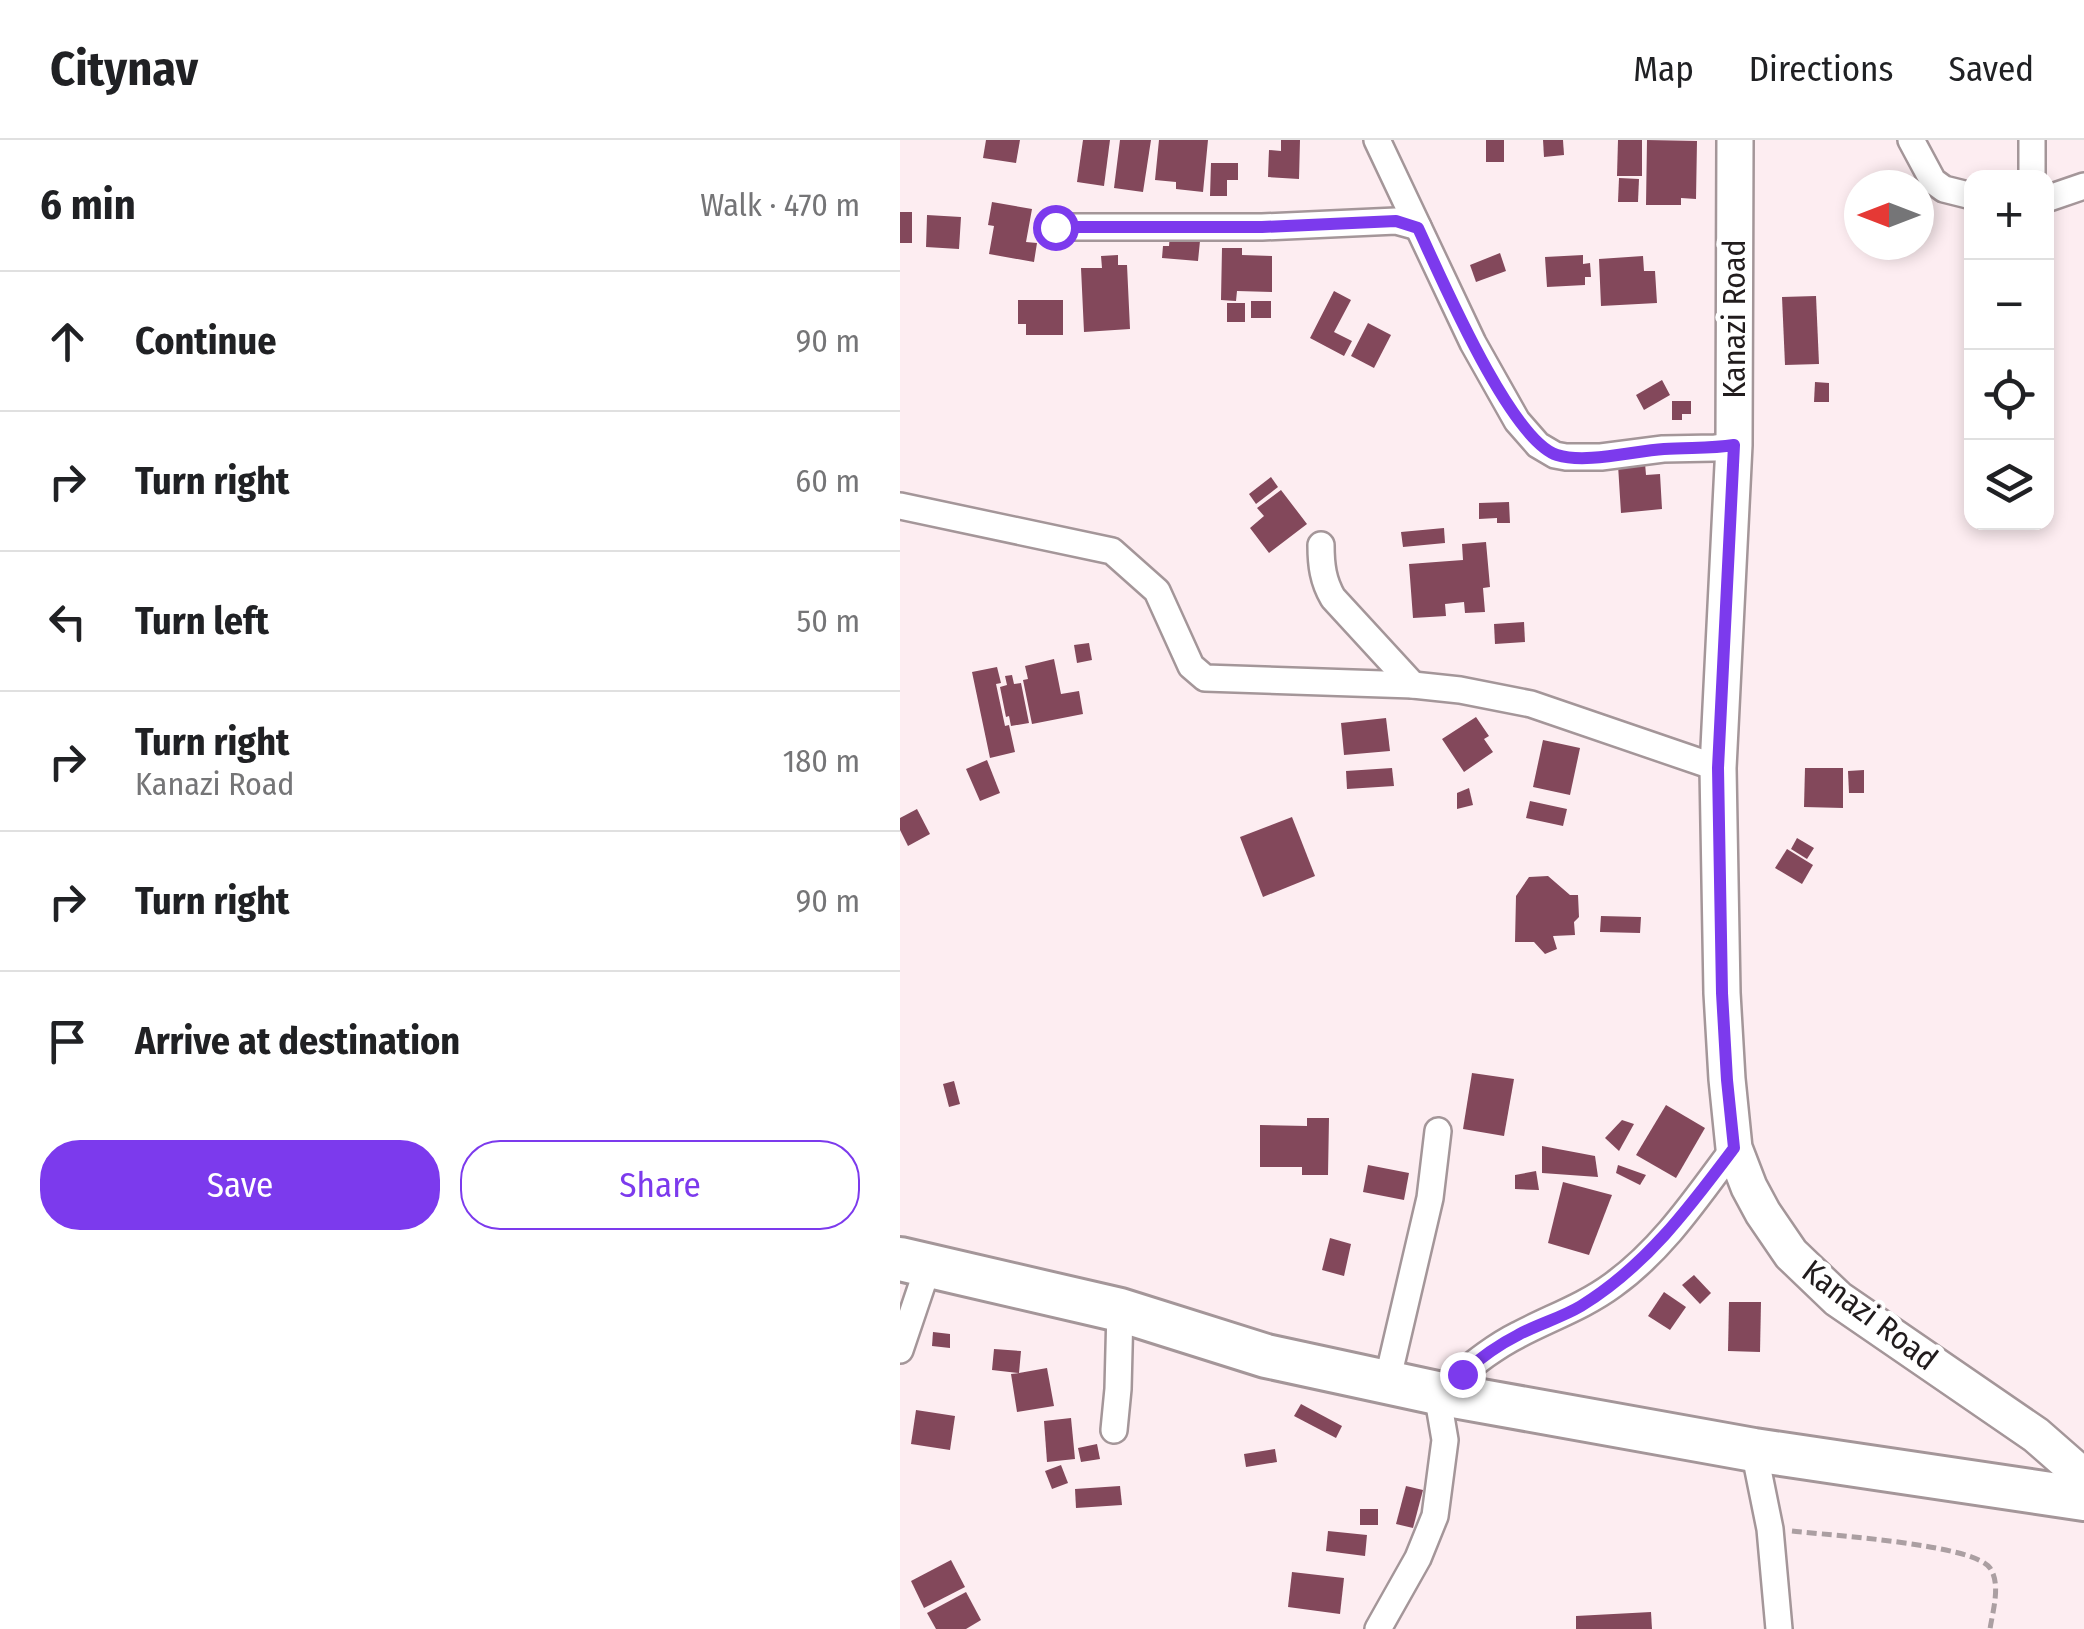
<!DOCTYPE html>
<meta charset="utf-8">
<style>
:root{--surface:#fff;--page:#f2f2f2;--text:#202124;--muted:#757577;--line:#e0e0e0;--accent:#7c3aed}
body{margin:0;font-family:"Fira Sans Condensed",sans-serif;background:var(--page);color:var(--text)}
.controls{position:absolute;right:30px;top:30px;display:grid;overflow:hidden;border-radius:20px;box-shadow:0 5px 15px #0003}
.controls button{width:90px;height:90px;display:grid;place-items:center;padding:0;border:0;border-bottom:2px solid var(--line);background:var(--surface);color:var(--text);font:50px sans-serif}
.compass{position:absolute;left:944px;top:30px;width:90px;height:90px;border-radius:50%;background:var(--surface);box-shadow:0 5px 15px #0003;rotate:270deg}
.stop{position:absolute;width:30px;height:30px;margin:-22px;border:8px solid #7c3aed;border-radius:50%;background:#fff}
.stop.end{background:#7c3aed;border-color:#fff;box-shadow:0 2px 10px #0008}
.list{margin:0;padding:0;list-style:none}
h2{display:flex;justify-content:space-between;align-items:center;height:130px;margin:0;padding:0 40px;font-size:42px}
h2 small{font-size:32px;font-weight:400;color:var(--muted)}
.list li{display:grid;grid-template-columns:65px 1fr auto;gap:30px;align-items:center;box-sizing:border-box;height:140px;padding:0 40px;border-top:2px solid var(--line)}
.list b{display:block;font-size:38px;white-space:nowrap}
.list p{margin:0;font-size:32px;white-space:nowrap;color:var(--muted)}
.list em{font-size:32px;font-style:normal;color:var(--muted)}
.actions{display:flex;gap:20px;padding:30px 40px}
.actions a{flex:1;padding:22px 0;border:2px solid var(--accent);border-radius:40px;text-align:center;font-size:35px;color:var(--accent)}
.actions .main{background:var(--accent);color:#fff}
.icon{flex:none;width:55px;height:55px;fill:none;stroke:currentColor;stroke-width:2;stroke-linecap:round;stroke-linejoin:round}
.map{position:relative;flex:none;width:1184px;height:1489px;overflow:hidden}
header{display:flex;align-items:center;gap:60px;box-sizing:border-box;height:140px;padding:0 50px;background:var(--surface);border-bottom:2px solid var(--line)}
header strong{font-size:48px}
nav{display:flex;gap:55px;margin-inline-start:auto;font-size:35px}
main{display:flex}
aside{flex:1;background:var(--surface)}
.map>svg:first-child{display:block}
.building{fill:#83485b}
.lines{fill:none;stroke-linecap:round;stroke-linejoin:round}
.street-casing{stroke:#a49699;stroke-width:30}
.secondary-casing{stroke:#a49699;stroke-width:40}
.highway-casing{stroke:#a49699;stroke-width:48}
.path{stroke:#ab9fa2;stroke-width:5;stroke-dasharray:10 5;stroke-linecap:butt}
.street{stroke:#fff;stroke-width:25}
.secondary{stroke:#fff;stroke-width:35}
.highway{stroke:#fff;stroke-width:42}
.route{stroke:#7c3aed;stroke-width:12}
.labels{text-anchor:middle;stroke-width:10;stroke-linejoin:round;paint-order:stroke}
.street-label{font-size:32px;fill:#211c1d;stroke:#fff}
</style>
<header>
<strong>Citynav</strong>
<nav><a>Map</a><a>Directions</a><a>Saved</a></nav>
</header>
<main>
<aside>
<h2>6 min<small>Walk · 470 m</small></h2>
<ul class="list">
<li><svg class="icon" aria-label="ahead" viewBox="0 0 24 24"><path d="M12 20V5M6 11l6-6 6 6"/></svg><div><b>Continue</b></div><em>90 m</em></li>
<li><svg class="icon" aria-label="right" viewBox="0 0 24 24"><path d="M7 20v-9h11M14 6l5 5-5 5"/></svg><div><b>Turn right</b></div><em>60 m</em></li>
<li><svg class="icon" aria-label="left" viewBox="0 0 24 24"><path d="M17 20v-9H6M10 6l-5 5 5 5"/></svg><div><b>Turn left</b></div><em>50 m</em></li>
<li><svg class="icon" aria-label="right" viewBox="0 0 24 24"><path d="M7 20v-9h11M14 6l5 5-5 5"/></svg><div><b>Turn right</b><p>Kanazi Road</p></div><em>180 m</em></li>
<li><svg class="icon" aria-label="right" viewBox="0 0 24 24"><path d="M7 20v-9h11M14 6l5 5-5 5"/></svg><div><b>Turn right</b></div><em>90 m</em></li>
<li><svg class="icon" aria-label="arrive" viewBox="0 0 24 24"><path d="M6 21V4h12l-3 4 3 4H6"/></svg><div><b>Arrive at destination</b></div></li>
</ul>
<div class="actions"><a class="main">Save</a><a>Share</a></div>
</aside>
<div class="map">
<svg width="1184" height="1489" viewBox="0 0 1184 1489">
<rect width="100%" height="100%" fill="#fdedf1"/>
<g class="building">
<path d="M86,0H120L116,23L83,18Z"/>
<path d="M183,0H210L204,46L177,42Z"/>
<path d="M220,0H251L243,52L214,48Z"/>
<path d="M259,0H308L303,52L276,49V42L255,40Z"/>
<path d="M381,0H400L399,39L368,37L369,10L381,11Z"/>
<rect x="586" y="0" width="18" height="22"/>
<path d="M643,0H663L664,15L644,17Z"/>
<path d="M718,0H742V36H717Z"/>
<path d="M747,0L797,1L796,59L781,58V65H746Z"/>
<path d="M311,23H338V40H327V56H310Z"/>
<path d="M719,38L739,39L738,62H718Z"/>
<path d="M92,62L132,69L126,102L137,103L134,122L89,114L94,86L88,85Z"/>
<rect x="0" y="72" width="12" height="31"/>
<path d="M27,75L61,77L59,109L26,107Z"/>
<path d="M270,94L289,96L288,100L300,101L298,121L262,118L263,106H269Z"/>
<path d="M322,108H342V115L372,116V152L337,151L336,161L321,160Z"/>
<path d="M600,113L606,131L576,142L570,125Z"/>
<path d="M218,115V125H227L230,189L184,192L181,128H202L201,116Z"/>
<path d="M683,115V124L690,123L691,137H685V145L647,147L645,117Z"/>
<path d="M743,116L744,131H755L757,163L701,166L699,119Z"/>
<path d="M434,151L451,160L434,192L452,201L444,216L410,198Z"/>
<path d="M916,156L919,224L885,225L882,157Z"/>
<path d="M118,160H163V195H126V184H118Z"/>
<rect x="351" y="161" width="20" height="17"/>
<rect x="327" y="163" width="18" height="19"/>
<path d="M468,183L491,195L474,228L451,216Z"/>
<path d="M762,240L770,255L744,270L736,255Z"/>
<path d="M915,242L929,243V262H914Z"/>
<path d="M772,261H791V274H782V280H772Z"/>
<path d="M745,323L746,335L760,334L762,369L721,373L718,325Z"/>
<path d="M371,337L378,347L356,364L349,354Z"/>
<path d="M381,350L407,384L369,413L350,388L364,376L357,368Z"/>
<path d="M609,362L610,383H597V378L579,379V363Z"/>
<path d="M544,388L545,403L503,407L501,392Z"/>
<path d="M586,402L590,447L583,448L585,472L565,473L564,462L545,464L546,476L513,478L509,424L563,420L562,404Z"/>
<path d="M624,482L625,502L595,504L594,484Z"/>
<path d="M189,503L192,520L177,523L174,505Z"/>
<path d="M154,519L161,554L179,551L183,574L132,584L123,540L128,539L125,526Z"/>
<path d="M97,527L101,543L96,544L105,586L109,585L115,612L90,618L72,532Z"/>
<path d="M112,535L114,544L121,543L129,583L111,586L109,576L106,577L100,547L107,545L105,536Z"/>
<path d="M576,577L589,596L584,599L593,612L564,632L542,599Z"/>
<path d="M486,578L490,611L444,615L441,583Z"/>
<path d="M643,600L680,608L670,655L633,647Z"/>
<path d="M87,620L100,653L80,661L66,629Z"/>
<path d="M492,628L494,646L447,649L446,631Z"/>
<path d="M905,628H943V668L904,667Z"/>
<path d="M964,630V653H949L948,631Z"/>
<path d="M569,648L573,665L557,669V653Z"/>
<path d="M630,661L667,669L663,686L626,678Z"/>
<path d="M17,669L30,694L8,706L0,690V678Z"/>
<path d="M392,677L415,736L363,757L340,697Z"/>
<path d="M897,698L914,708L907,719L891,709Z"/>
<path d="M887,709L913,725L902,744L875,728Z"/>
<path d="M648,736L670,755H678L679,777L674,782L675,795L653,796L657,809L645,814L634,802H615L616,756L629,737Z"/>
<path d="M701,776L741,777L740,793L700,792Z"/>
<path d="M572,933L614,939L604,996L563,989Z"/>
<path d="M54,941L60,964L49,967L43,944Z"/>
<path d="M766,965L805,988L776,1038L736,1015Z"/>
<path d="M407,978H429L428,1035H402V1027H360V985L407,986Z"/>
<path d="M722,980L734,984L719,1011L705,998Z"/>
<path d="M642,1006L695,1016L698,1037L642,1033Z"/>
<path d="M468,1025L509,1033L504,1060L463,1052Z"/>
<path d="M718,1025L746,1035L740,1045L716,1033Z"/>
<path d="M636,1031L639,1050L615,1049V1035Z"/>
<path d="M663,1042L712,1055L689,1115L648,1103Z"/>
<path d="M430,1098L451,1104L444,1136L422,1130Z"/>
<path d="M794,1135L811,1153L800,1164L782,1145Z"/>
<path d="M764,1152L786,1167L770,1190L748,1176Z"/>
<path d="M829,1162H861L860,1212L828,1211Z"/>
<path d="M33,1192L50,1194V1208L32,1206Z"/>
<path d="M94,1209L121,1211L119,1233L147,1228L154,1266L117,1272L111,1234L119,1233L92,1230Z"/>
<path d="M401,1264L442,1286L436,1298L394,1276Z"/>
<path d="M16,1270L55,1276L50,1310L11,1304Z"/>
<path d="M171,1278L175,1319L147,1322L144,1281Z"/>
<path d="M197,1304L200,1319L181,1322L178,1308Z"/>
<path d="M375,1309L377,1322L346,1327L344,1314Z"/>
<path d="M161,1325L168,1343L152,1349L145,1331Z"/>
<path d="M220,1346L222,1365L176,1368L175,1349Z"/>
<path d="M506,1346L523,1350L513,1388L496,1384Z"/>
<rect x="460" y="1369" width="18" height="16"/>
<path d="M428,1391L467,1395L465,1416L426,1411Z"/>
<path d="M51,1420L65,1447L24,1468L11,1441Z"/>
<path d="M392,1432L444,1438L440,1474L388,1467Z"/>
<path d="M66,1452L81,1480L66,1489H36L27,1473Z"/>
<path d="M751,1472L752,1489H676V1476Z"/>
</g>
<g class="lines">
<defs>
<g id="street">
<path d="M477,0L573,203L617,281L638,305L655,315L666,317H701L763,309L815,308L834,305"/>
<path d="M1011,0L1033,41L1044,49L1072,56"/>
<path d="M1132,0V38"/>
<path d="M1146,59L1184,46"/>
<path d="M155,87H362L496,81L518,87"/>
<path d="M0,366L212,411L257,451L291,526L305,538L513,545L560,550L631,564L818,628"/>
<path d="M421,405C421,425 423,441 433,458L513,545"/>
<path d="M0,1210L28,1127"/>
<path d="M487,1242L530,1058L538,991"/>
<path d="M214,1290L218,1249L220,1170"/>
<path d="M854,1310L870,1389L879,1489"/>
<path d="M478,1489L518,1418L535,1376L545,1300L537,1253C563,1233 588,1210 618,1195C650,1178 683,1167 713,1145C763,1109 798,1056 834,1008"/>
</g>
<path id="secondary" d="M835,0L834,305L818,628L822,853L827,939L834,1008L849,1047L863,1073L891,1114L938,1159L1136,1295L1184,1337"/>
<path id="highway" d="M0,1119L220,1170L366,1216L537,1253L854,1310L1184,1359"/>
</defs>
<use href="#street" class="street-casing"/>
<use href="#secondary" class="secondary-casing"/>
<use href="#highway" class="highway-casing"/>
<path class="path" d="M892,1391C926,1395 1074,1404 1090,1428C1101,1444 1093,1470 1090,1489"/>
<use href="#street" class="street"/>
<use href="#secondary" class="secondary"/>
<use href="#highway" class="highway"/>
</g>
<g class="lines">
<path class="route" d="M155,87H362L496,81L518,88C540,135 610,300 657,315C686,324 733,311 764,309C788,307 810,309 834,305L818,628L822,853L827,940L834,1008C789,1068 746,1126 681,1166C661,1178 638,1184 618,1195C598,1205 579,1219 562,1234"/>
</g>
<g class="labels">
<g class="street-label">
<text transform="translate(834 179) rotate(-90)" y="11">Kanazi Road</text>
<text transform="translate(970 1175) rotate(37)" y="11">Kanazi Road</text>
</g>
</g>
</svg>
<div class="controls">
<button>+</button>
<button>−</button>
<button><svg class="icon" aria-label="locate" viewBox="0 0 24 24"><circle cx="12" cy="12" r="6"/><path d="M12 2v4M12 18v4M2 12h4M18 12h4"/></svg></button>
<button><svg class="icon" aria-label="layers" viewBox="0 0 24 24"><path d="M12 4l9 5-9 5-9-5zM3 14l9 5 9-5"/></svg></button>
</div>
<svg class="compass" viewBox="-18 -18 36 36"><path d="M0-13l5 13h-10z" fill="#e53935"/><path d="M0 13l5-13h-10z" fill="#757577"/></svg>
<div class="stop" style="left:155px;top:87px"></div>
<div class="stop end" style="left:562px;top:1234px"></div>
</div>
</main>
